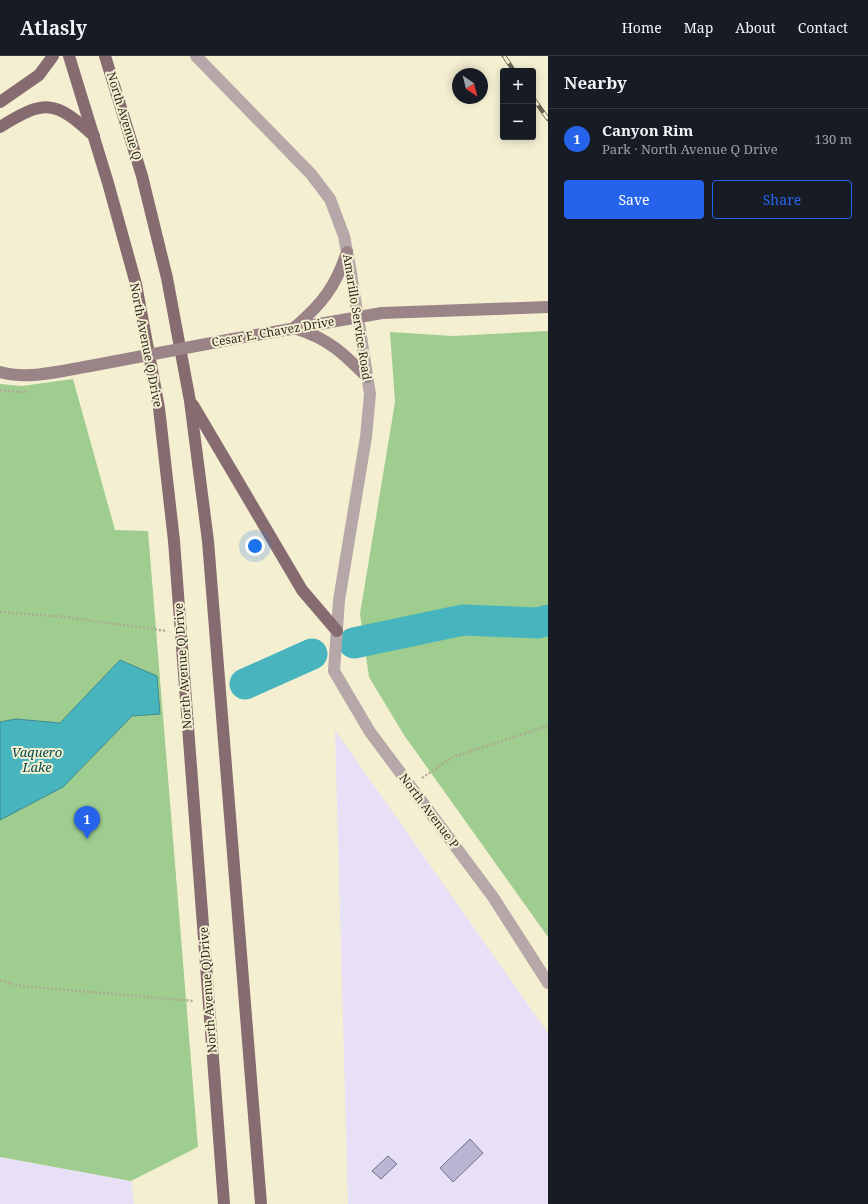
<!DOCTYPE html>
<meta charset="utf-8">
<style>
:root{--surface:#171b24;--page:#242831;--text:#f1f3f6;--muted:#9ea1a6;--line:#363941;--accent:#2563eb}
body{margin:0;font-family:"Noto Serif",serif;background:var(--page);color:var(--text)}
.controls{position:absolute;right:12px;top:12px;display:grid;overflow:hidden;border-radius:4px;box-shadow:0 2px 10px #0003}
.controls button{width:36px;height:36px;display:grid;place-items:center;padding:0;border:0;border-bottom:1px solid var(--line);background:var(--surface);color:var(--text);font:20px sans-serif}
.compass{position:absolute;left:452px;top:12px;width:36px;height:36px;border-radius:50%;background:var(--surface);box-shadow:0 2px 10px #0003;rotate:145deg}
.you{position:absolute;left:255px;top:490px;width:14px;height:14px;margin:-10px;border:3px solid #fff;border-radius:50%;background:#1a73e8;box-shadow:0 0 0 6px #1a73e833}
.badge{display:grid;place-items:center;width:26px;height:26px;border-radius:50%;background:var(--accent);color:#fff;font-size:13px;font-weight:700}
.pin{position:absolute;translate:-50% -33px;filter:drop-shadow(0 1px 2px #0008)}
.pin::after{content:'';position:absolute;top:21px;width:14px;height:12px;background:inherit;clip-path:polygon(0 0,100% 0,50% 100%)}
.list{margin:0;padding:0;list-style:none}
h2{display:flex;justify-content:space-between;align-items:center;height:52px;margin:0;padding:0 16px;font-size:17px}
h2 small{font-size:13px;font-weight:400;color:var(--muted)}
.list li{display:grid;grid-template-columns:26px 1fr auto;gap:12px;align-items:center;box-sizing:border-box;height:60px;padding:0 16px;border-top:1px solid var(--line)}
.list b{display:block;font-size:15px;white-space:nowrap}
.list p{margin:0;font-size:13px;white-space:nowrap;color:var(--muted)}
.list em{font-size:13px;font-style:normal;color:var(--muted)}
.actions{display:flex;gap:8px;padding:12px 16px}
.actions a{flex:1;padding:9px 0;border:1px solid var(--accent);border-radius:4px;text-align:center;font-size:14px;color:var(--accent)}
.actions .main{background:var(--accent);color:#fff}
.map{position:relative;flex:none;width:548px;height:1148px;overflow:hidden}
header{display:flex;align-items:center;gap:24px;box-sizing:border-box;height:56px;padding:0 20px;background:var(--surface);border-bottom:1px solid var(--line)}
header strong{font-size:19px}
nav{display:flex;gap:22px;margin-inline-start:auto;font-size:14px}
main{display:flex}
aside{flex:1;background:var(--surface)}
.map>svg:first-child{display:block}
.industrial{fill:#e7e0f6}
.green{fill:#9ecd8f}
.water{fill:#48b4be;stroke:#408b8f}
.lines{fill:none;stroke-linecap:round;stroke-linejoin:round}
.river{stroke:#48b4be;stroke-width:31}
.building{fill:#b8b6d2;stroke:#716f89}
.path{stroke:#aea992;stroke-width:2.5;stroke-dasharray:2 2;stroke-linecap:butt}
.street{stroke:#b6a7a9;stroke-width:12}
.secondary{stroke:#9a8488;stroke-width:12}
.primary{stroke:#866c70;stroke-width:12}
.rail-casing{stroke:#686453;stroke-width:4.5}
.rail{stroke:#f5efd1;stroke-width:3;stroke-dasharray:9;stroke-linecap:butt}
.secondary-bridge{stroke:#9a8488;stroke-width:12}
.labels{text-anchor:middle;stroke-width:4;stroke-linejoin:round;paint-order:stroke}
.street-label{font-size:12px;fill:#2e2b20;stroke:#f5efd1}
.water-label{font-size:13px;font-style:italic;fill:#04484e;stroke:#f5efd1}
</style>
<header>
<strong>Atlasly</strong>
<nav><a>Home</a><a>Map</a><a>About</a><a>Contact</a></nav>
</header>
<main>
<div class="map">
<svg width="548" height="1148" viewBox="0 0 548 1148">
<rect width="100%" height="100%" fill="#f5efd1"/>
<g class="industrial">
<path d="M335,674L548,977V1148H348Z"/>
<path d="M0,1101L131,1125L134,1148H0Z"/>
</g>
<g class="green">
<path d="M548,275V881L404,679L369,621L360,558L395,346L390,276L453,280Z"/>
<path d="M73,323L115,474L148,475L198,1091L131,1125L0,1101V328L22,330Z"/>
</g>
<path class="water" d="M120,604L157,620L160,658L132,660L63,731L0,764V666L16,663L60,667Z"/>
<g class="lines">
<g class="river">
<path d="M354,587L463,564L538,567L548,564"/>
<path d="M245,628L312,598"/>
</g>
</g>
<g class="building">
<path d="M470,1083L483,1097L453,1126L440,1112Z"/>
<path d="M388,1100L397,1108L381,1123L372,1115Z"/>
</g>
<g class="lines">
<g class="path">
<path d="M0,334L19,336L27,335"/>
<path d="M0,556L65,561L167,575"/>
<path d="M422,722L453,701L548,670"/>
<path d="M0,924L21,930L194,945"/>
</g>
<path class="street" d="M196,0L311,118L330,143L344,180L350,211L370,338L366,381L339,544L334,615L370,676L493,841L548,927"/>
<g class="secondary">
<path d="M295,271C322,248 336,230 347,196"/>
<path d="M297,273C329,283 344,298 367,321"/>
<path d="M233,283L382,257L548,251"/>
<path d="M0,316C28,324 61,315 90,310"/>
</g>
<g class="primary">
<path d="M69,0L108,127L136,228L159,352L174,485L224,1148"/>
<path d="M105,0L142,120L167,222L190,345L208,485L261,1148"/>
<path d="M0,46L39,19L53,0"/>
<path d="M0,71C45,43 55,44 94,80"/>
<path d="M193,349L302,534L337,575"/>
</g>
<defs>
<g id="rail">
<path d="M504,0L514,15"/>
<path d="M533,42L548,63"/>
</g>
</defs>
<use href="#rail" class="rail-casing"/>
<use href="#rail" class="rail"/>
<path class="secondary-bridge" d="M90,310L233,283"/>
</g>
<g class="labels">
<g class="street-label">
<text transform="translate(124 60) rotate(73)" y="4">North Avenue Q</text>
<text transform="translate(357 261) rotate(81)" y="4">Amarillo Service Road</text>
<text transform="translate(273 276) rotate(-10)" y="4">Cesar E. Chavez Drive</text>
<text transform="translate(146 289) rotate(79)" y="4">North Avenue Q Drive</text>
<text transform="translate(183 610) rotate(-94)" y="4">North Avenue Q Drive</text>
<text transform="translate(429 755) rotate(53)" y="4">North Avenue P</text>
<text transform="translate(208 934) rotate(-94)" y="4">North Avenue Q Drive</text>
</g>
<g class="water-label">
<text x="37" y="701">Vaquero<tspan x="37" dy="15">Lake</tspan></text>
</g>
</g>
</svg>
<div class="controls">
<button>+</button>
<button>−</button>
</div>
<svg class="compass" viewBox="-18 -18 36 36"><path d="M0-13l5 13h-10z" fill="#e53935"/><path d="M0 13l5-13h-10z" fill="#9ea1a6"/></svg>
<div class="you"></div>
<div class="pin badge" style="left:87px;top:783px">1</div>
</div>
<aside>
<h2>Nearby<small></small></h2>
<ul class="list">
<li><span class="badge">1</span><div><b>Canyon Rim</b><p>Park · North Avenue Q Drive</p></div><em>130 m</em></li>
</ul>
<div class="actions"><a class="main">Save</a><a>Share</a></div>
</aside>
</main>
